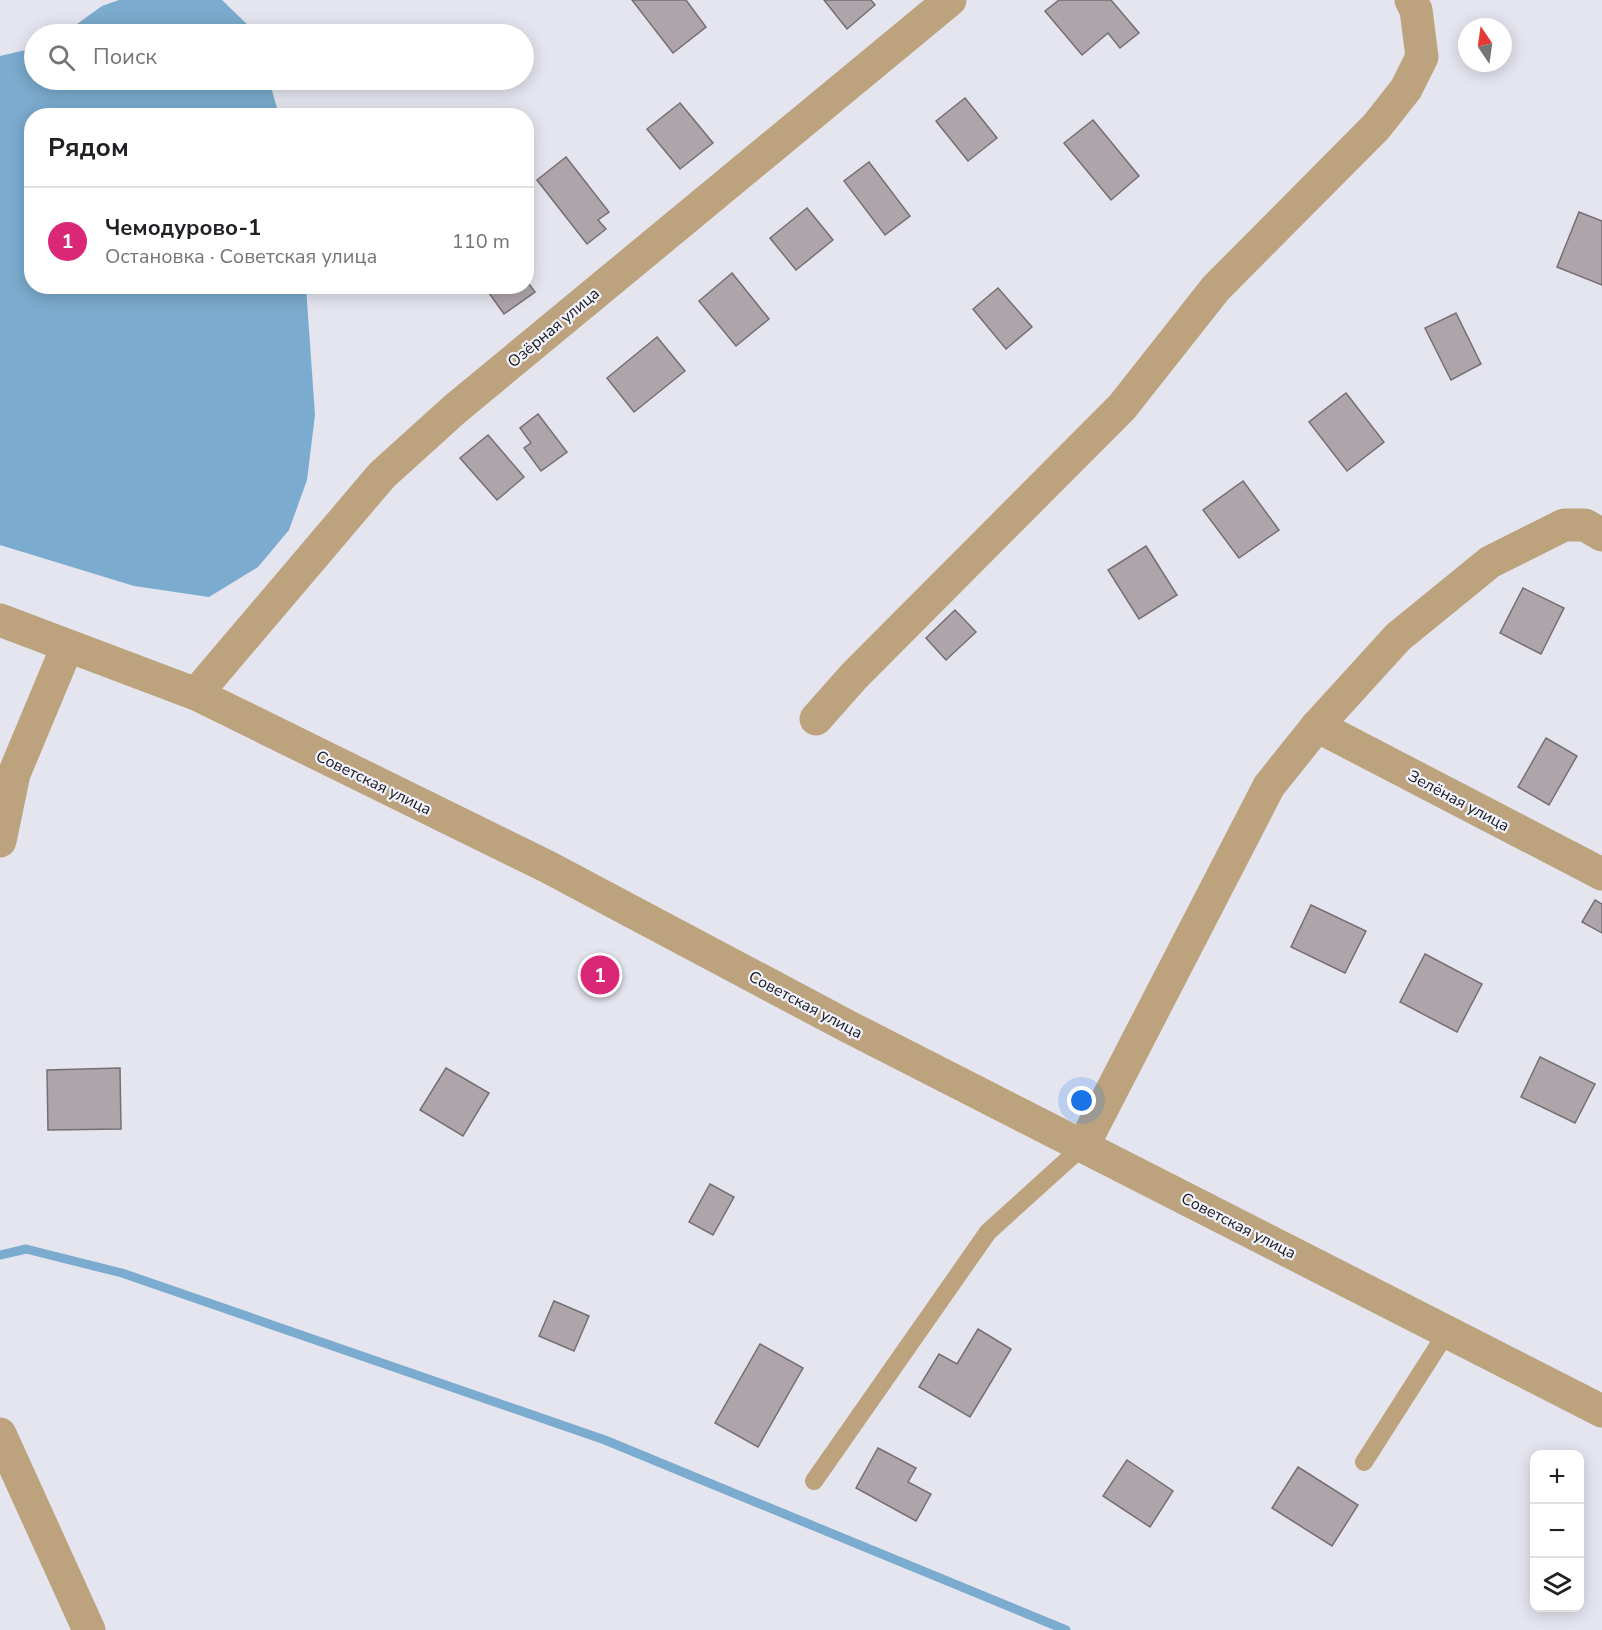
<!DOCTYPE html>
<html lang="ru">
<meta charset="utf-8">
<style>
:root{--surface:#fff;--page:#f2f2f2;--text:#202124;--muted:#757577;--line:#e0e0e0;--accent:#db2777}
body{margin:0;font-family:"Nunito Sans",sans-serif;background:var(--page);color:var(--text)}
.controls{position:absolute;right:18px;bottom:18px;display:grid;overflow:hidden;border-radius:12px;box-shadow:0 3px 15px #0003}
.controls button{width:54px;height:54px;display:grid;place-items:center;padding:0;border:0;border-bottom:2px solid var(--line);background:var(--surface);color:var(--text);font:30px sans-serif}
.compass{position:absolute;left:1458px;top:18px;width:54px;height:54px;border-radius:50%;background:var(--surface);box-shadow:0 3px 15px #0003;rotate:347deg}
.you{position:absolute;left:1082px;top:1101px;width:21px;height:21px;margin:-15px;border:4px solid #fff;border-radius:50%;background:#1a73e8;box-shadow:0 0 0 9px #1a73e833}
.badge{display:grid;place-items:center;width:39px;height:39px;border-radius:50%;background:var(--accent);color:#fff;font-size:20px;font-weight:700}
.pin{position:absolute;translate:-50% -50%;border:3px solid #fff;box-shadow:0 2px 6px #0006}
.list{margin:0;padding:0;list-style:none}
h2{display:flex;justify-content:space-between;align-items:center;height:78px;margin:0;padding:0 24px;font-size:26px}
h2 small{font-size:20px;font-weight:400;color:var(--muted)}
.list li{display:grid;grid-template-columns:39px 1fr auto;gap:18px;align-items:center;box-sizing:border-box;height:108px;padding:0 24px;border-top:2px solid var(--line)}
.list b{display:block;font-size:22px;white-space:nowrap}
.list p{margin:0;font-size:20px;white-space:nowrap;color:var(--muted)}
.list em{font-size:20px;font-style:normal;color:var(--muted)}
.icon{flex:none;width:33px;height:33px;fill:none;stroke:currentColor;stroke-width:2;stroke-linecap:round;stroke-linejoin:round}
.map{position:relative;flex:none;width:1602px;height:1630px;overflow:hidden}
.search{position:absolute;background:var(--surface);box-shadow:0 3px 15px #0003;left:24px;top:24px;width:510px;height:66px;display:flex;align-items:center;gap:15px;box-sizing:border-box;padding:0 21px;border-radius:33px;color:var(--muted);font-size:22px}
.panel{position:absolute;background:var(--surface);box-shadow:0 3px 15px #0003;left:24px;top:108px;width:510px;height:186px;border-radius:24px}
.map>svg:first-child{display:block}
.water{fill:#7babce}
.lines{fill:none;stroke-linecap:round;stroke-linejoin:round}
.stream{stroke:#7babce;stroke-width:9}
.building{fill:#aea5ab;stroke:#766e73;stroke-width:1.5}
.service{stroke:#bda37d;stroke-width:18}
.minor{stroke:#bda37d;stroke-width:33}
.tertiary{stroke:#bda37d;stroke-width:33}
.labels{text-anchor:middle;stroke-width:4.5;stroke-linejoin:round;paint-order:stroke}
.street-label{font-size:16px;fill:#18191c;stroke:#f1f2fc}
</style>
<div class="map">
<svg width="1602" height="1630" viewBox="0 0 1602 1630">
<rect width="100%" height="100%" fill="#e4e5ef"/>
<g class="water">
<path d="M119,0H222L257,34H63L102,6Z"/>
<path d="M34,48V80H269L279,115L32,116V286L306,287L315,415L307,480L289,530L258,567L209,597L134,586L0,545V56Z"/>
</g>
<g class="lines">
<path class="stream" d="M0,1255L26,1249L122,1273L605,1440L1066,1630"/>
</g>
<g class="building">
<path d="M632,0H686L706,27L673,53Z"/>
<path d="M824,0H871L875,5L847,29Z"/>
<path d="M1059,0H1111L1139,33L1120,48L1108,33L1082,55L1045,11Z"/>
<path d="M965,98L997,138L968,161L936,121Z"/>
<path d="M680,103L713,143L680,169L647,129Z"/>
<path d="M1093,120L1139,176L1111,200L1064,143Z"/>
<path d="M566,157L609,212L598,220L606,229L587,244L537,180Z"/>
<path d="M869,162L910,216L885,235L844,181Z"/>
<path d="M807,208L833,240L796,270L770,238Z"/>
<path d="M1579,212L1602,221V285L1557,267Z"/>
<path d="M732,273L769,319L736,346L699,301Z"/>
<path d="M526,280L535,292L504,314L484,286H526Z"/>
<path d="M998,288L1032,327L1006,349L973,309Z"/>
<path d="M1456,313L1481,364L1451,380L1425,328Z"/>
<path d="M657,337L685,371L634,412L607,378Z"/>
<path d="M1346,393L1384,442L1347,471L1309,422Z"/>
<path d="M538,414L567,452L541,471L524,448L531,443L520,428Z"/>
<path d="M488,435L524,477L497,500L460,458Z"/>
<path d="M1243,481L1279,530L1239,558L1203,510Z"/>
<path d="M1146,546L1177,595L1139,619L1108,570Z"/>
<path d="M1523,588L1564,608L1541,654L1500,633Z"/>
<path d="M955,610L976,632L946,660L926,638Z"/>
<path d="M1546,738L1577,756L1549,805L1518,787Z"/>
<path d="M1595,900L1602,904V933L1582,922Z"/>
<path d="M1311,905L1366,931L1345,973L1291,947Z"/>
<path d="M1425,954L1482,984L1457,1032L1400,1002Z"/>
<path d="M1540,1057L1595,1084L1575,1123L1521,1097Z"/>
<path d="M120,1068L121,1129L48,1130L47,1070Z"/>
<path d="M446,1068L489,1093L463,1136L420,1110Z"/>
<path d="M710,1184L734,1197L713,1235L689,1222Z"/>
<path d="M554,1301L589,1316L574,1351L539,1336Z"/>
<path d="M978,1329L1011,1349L970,1417L919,1387L939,1354L957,1364Z"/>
<path d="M760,1344L803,1368L758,1447L715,1423Z"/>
<path d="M878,1448L916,1468L908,1482L931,1494L916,1521L856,1488Z"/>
<path d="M1127,1460L1173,1491L1150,1527L1103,1496Z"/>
<path d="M1298,1467L1358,1505L1332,1546L1272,1508Z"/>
</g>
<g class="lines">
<g class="service">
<path d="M1364,1462L1447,1332"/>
<path d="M814,1481L988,1232L1083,1146"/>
</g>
<g class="minor">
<path d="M196,694L382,475L455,409L950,0"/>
<path d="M816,719L854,676L1122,407L1216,288L1376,127L1406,89L1422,57L1416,10L1411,0"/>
<path d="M1317,726L1602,874"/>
<path d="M0,841L14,774L67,647"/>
<path d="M1083,1146L1269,786L1317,726L1398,637L1490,562L1564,525H1585L1602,535"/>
<path d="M0,1434L89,1630"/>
</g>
<path class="tertiary" d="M0,620L196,694L548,867L849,1027L1602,1411"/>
</g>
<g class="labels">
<g class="street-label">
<text transform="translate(553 327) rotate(-40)" y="6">Озёрная улица</text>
<text transform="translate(374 782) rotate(26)" y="6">Советская улица</text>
<text transform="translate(1459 800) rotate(28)" y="6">Зелёная улица</text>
<text transform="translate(806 1004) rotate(28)" y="6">Советская улица</text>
<text transform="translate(1239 1225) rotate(27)" y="6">Советская улица</text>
</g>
</g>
</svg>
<div class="controls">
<button>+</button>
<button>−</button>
<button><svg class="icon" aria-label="layers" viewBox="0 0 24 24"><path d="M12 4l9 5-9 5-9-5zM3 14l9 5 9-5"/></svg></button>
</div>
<svg class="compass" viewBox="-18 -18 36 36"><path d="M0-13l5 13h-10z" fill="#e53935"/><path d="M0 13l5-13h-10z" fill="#757577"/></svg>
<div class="you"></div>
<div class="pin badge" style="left:600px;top:975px">1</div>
<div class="search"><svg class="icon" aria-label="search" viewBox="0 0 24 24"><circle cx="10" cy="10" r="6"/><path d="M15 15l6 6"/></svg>Поиск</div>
<section class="panel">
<h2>Рядом<small></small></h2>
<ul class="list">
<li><span class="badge">1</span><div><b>Чемодурово-1</b><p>Остановка · Советская улица</p></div><em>110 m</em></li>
</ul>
</section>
</div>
